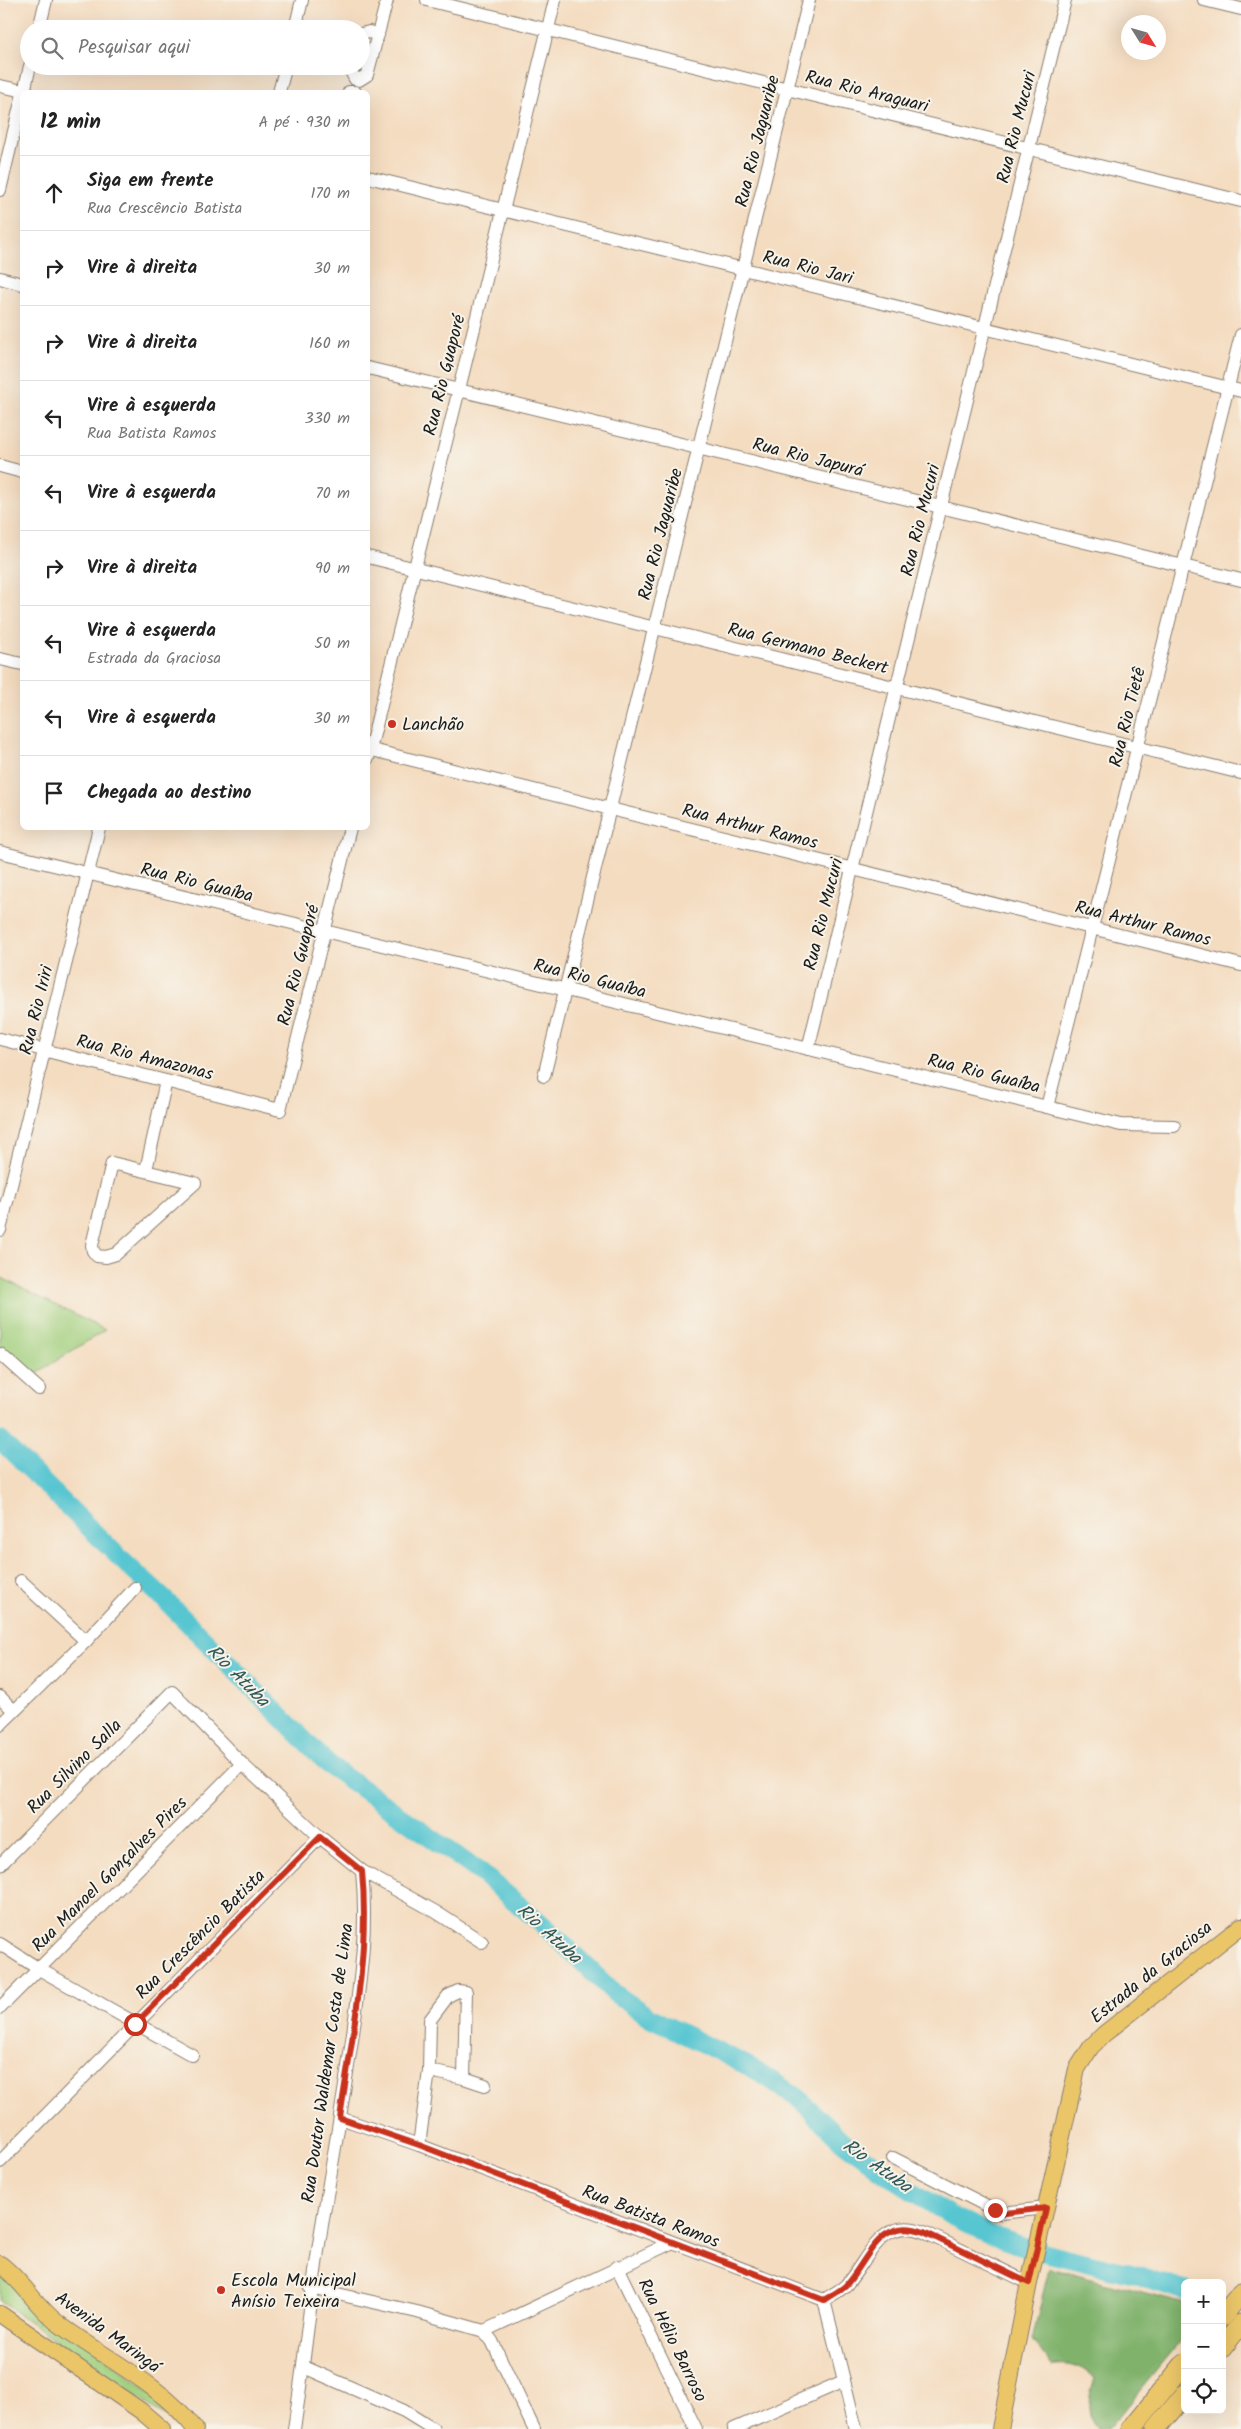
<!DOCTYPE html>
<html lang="pt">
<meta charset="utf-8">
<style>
:root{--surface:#fff;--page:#f2f2f2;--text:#222;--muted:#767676;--line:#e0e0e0}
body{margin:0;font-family:Kalam,sans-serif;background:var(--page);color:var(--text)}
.controls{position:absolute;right:15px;bottom:15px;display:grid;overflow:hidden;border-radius:8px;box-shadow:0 5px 20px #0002}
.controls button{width:45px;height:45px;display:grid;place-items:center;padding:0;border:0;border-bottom:1px solid var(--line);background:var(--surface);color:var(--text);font:25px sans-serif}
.compass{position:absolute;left:1121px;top:15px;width:45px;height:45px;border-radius:50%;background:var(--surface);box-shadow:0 5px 20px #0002;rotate:127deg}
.stop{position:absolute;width:15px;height:15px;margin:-11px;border:4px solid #c8321e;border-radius:50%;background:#fff}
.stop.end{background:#c8321e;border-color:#fff;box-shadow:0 1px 5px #0008}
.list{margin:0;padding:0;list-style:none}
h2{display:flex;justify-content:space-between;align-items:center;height:65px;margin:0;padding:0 20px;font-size:21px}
h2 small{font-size:16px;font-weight:400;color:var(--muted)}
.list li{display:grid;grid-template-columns:32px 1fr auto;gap:15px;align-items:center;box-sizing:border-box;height:75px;padding:0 20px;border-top:1px solid var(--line)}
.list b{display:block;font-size:19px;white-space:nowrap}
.list p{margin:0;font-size:16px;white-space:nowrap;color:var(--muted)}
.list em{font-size:16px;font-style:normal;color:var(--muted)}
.icon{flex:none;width:28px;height:28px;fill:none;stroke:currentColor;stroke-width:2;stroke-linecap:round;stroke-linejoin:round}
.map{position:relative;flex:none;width:1241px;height:2429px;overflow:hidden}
.search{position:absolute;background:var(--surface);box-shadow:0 5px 20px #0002;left:20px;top:20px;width:350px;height:55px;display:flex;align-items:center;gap:12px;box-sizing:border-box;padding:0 18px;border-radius:28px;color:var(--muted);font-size:19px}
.panel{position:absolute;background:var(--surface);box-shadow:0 5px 20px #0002;left:20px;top:90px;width:350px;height:740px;border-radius:8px}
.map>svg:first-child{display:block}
.green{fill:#a0cf7d;stroke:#5e764c}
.forest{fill:#80b26c;stroke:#4e6744}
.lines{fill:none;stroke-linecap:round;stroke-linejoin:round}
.river{stroke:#59c6d1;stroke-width:19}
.minor-casing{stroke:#887c6e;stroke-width:14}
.major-casing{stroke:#887c6e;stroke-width:18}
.highway-casing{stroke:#887c6e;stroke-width:21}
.minor{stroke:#fff;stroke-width:12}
.major{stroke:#ebc669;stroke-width:16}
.highway{stroke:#ebc669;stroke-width:19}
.route{stroke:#c8321e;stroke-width:6}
.poi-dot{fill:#c8321e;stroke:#f7f3e8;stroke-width:2}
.labels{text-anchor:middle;stroke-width:4;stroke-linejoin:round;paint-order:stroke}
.street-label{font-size:18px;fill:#1c1c1c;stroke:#f7f3e8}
.poi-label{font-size:18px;fill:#1c1c1c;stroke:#f7f3e8;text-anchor:start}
.water-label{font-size:19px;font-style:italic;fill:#31585b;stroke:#f7f3e8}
</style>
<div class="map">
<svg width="1241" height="2429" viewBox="0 0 1241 2429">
<rect width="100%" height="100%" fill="#f7f3e8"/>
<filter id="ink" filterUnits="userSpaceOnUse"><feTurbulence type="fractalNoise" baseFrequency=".02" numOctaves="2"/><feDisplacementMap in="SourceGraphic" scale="10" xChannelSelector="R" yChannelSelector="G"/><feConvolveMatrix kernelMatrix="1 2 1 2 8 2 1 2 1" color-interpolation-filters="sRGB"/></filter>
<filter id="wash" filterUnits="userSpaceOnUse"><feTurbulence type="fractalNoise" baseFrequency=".0096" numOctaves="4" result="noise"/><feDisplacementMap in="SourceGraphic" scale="20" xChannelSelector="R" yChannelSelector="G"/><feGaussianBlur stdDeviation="1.12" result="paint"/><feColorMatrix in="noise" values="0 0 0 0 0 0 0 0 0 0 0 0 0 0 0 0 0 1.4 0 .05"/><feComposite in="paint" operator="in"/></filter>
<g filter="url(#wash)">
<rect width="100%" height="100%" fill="#f4dcc0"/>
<g class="green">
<path d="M0,1277L105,1330L32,1376L0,1347Z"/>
<path d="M2,2274L164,2405L187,2429H179L174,2423L0,2301V2277Z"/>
</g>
<path class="forest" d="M1049,2268L1185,2303V2336L1108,2429H1098C1083,2413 1090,2395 1095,2377C1080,2367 1069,2362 1051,2366L1032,2340Z"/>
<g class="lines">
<path class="river" d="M0,1440L126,1564L166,1601L330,1766L481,1873L549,1930L614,1993L649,2017L754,2069L797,2097L842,2141L892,2178L951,2216L996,2237L1035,2250L1141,2276L1185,2291"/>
</g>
</g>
<g filter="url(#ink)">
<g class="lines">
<defs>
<g id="minor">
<path d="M427,0L1241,201"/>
<path d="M1204,0L1241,9"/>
<path d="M39,29L46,0"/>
<path d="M295,29L302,0"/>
<path d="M361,34L369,32L378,35"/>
<path d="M352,66L351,71L355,79L359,80L367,75L387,0"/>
<path d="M0,86L28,92"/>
<path d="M24,92L30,66"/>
<path d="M279,92L286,66"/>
<path d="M349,92H355"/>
<path d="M368,177L1241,391"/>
<path d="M0,190L22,98"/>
<path d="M0,278L22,284"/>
<path d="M368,368L1241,580"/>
<path d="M0,466L22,472"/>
<path d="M368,557L1241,773"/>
<path d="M0,659L22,664"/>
<path d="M368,749L1241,965"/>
<path d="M368,758L555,0"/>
<path d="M0,852L1121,1125L1174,1126"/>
<path d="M0,1039L280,1110L350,828"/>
<path d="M808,1049L1065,0"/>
<path d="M544,1076L809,0"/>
<path d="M1047,1107L1241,335"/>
<path d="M112,1163L195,1183L116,1254L106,1257L97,1256L93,1251L92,1245Z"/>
<path d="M146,1170L166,1081"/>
<path d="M0,1230L99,828"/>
<path d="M0,1354L39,1389"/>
<path d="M21,1581L86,1641"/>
<path d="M0,1697L14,1711"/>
<path d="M0,1725L86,1641L135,1588"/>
<path d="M0,1865L172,1692L242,1764L320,1837L362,1871L436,1912L482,1942"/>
<path d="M0,1944L39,1969L192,2055"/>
<path d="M0,2008L242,1764"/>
<path d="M429,2071L464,2078L485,2085"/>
<path d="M340,2118L419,2145L824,2300L856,2429"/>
<path d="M419,2145L429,2071L430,2020L448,1996L458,1991L466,1992L464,2078"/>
<path d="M893,2158L1001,2213L1046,2208"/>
<path d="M0,2162L320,1837"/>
<path d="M617,2267L696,2429"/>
<path d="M311,2288L417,2312L484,2331L671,2243"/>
<path d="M824,2300C831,2295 840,2291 846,2285C869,2259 881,2215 924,2232L1029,2283"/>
<path d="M484,2331L492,2341L534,2429"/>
<path d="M304,2367L404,2411L433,2429"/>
<path d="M294,2429C305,2359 311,2289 323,2219C333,2160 343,2100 352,2040C360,1982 368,1930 362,1871"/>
<path d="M734,2429L844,2381"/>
</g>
<g id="major">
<path d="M0,2264C23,2281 36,2307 59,2324C101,2356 164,2386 195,2429"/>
<path d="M0,2314L141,2411L162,2429"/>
<path d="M1000,2429L1029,2283L1077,2069L1091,2047L1104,2034L1241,1926"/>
</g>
<g id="highway">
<path d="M1222,2317L1241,2293"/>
<path d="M1222,2348L1241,2324"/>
<path d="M1131,2429L1185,2363"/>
<path d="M1156,2429L1185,2394"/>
</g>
</defs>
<use href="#minor" class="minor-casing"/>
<use href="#major" class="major-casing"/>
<use href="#highway" class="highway-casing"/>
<use href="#minor" class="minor"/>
<use href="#major" class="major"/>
<use href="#highway" class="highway"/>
</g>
</g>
<g class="lines" filter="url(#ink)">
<path class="route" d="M135,2024L320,1837L362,1871C370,1954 352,2036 340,2118L419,2145L824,2300C831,2295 840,2291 846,2285C869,2259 880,2215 924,2232L1029,2283L1046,2208L1006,2213L995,2210"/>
</g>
<g class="poi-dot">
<circle cx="392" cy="724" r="5"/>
<circle cx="221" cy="2290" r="5"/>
</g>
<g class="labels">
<g class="street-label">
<text transform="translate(867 91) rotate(14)" y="6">Rua Rio Araguari</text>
<text transform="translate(1016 127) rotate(-76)" y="6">Rua Rio Mucuri</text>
<text transform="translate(757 141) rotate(-76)" y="6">Rua Rio Jaguaribe</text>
<text transform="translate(808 267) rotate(14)" y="6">Rua Rio Jari</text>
<text transform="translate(444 375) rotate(-76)" y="6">Rua Rio Guaporé</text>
<text transform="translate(808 457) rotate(14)" y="6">Rua Rio Japurá</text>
<text transform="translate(920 520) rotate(-76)" y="6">Rua Rio Mucuri</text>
<text transform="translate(660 534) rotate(-76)" y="6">Rua Rio Jaguaribe</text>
<text transform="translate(808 648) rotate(14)" y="6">Rua Germano Beckert</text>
<text transform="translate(1127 717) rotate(-76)" y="6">Rua Rio Tietê</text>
<text transform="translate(750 826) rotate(14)" y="6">Rua Arthur Ramos</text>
<text transform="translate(197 882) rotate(14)" y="6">Rua Rio Guaíba</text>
<text transform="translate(823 914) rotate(-76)" y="6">Rua Rio Mucuri</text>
<text transform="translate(1143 923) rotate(14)" y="6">Rua Arthur Ramos</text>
<text transform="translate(298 965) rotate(-76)" y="6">Rua Rio Guaporé</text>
<text transform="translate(590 978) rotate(14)" y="6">Rua Rio Guaíba</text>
<text transform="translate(36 1010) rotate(-76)" y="6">Rua Rio Iriri</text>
<text transform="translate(145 1057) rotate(14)" y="6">Rua Rio Amazonas</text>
<text transform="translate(984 1073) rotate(14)" y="6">Rua Rio Guaíba</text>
<text transform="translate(74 1766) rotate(-45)" y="6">Rua Silvino Salla</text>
<text transform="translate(109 1874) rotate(-45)" y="6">Rua Manoel Gonçalves Pires</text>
<text transform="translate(200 1934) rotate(-45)" y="6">Rua Crescêncio Batista</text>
<text transform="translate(1151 1972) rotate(-39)" y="6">Estrada da Graciosa</text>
<text transform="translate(327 2063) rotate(-82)" y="6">Rua Doutor Waldemar Costa de Lima</text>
<text transform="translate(651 2216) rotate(21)" y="6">Rua Batista Ramos</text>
<text transform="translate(108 2332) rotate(36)" y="6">Avenida Maringá</text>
<text transform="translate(673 2340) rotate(64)" y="6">Rua Hélio Barroso</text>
</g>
<g class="poi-label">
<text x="402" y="730">Lanchão</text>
<text x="231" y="2286">Escola Municipal<tspan x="231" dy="21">Anísio Teixeira</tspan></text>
</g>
<g class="water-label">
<text transform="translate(239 1675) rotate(45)" y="7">Rio Atuba</text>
<text transform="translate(550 1933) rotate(42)" y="7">Rio Atuba</text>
<text transform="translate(878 2165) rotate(35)" y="7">Rio Atuba</text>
</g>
</g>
</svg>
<div class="controls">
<button>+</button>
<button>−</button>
<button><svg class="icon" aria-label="locate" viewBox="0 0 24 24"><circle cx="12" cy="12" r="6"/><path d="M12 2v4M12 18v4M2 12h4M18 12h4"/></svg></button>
</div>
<svg class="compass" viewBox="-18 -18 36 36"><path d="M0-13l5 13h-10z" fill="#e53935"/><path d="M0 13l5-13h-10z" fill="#767676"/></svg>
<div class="stop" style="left:135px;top:2024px"></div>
<div class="stop end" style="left:995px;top:2210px"></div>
<div class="search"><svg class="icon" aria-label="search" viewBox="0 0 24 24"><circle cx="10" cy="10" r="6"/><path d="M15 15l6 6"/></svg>Pesquisar aqui</div>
<section class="panel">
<h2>12 min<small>A pé · 930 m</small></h2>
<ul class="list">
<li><svg class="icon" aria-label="ahead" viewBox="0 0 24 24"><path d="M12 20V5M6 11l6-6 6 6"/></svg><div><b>Siga em frente</b><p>Rua Crescêncio Batista</p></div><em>170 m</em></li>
<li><svg class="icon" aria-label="right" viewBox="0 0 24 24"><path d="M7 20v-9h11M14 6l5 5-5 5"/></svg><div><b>Vire à direita</b></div><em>30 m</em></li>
<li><svg class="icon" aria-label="right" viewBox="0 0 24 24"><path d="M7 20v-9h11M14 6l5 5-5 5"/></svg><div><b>Vire à direita</b></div><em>160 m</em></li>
<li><svg class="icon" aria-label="left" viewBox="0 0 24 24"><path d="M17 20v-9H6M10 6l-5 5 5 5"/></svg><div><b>Vire à esquerda</b><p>Rua Batista Ramos</p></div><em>330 m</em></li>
<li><svg class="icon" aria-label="left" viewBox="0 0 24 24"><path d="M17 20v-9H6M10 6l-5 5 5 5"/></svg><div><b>Vire à esquerda</b></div><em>70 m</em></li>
<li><svg class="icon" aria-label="right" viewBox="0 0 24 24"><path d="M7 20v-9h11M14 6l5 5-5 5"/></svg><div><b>Vire à direita</b></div><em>90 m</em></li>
<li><svg class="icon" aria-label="left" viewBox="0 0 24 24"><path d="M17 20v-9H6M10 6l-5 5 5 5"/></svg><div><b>Vire à esquerda</b><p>Estrada da Graciosa</p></div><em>50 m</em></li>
<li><svg class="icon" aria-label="left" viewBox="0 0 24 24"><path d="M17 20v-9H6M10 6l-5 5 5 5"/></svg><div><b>Vire à esquerda</b></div><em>30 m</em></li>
<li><svg class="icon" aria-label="arrive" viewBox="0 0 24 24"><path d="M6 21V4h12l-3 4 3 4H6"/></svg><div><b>Chegada ao destino</b></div></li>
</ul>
</section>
</div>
